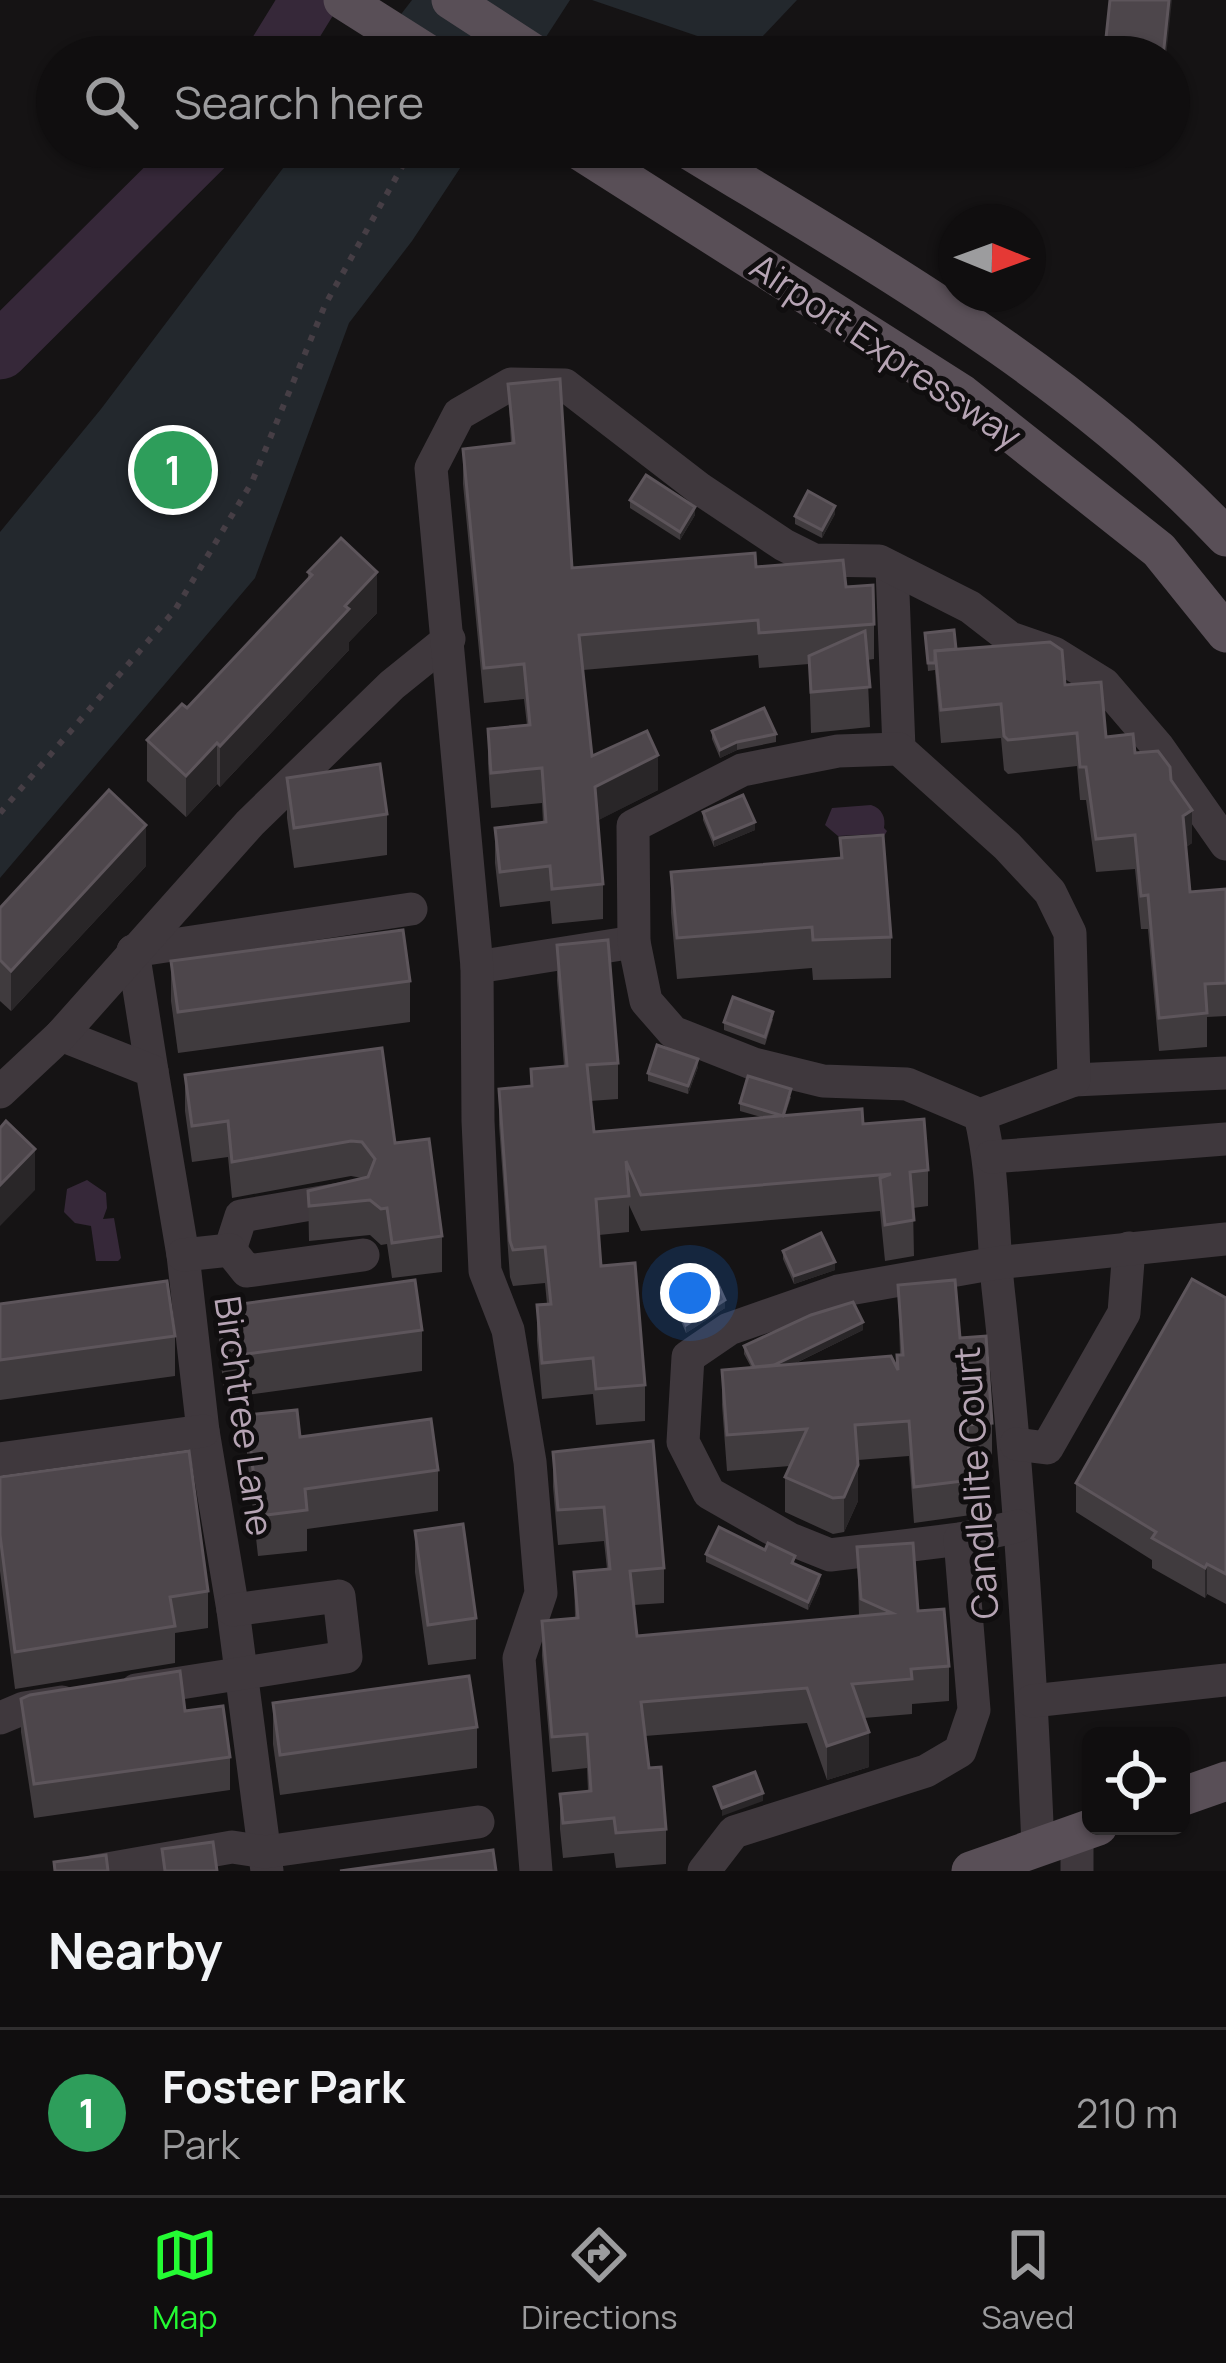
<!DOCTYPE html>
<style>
:root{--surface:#100e0f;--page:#1e1c1d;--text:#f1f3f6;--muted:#9c9c9e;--line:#302e2f;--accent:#24fb33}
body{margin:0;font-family:Manrope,sans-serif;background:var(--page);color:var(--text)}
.controls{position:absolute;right:36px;bottom:36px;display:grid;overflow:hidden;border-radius:18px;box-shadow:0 3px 9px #0004}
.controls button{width:108px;height:108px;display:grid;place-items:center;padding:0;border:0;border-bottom:3px solid var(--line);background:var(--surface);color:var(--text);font:60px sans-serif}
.compass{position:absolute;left:938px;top:204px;width:108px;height:108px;border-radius:50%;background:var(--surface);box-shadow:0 3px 9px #0004;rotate:91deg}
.you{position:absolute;left:690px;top:1293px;width:42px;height:42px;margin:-30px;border:9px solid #fff;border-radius:50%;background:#1a73e8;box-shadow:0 0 0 18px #1a73e833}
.badge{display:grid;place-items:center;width:78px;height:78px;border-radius:50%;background:var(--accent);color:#fff;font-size:39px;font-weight:700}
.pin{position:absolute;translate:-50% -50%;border:6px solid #fff;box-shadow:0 3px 12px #0006}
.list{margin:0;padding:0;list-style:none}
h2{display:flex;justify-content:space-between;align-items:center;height:156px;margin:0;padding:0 48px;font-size:51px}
h2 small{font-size:39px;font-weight:400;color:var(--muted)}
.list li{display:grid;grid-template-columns:78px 1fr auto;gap:36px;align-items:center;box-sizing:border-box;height:168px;padding:0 48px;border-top:3px solid var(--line)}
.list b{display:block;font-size:45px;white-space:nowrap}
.list p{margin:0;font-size:39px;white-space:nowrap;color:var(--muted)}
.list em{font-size:39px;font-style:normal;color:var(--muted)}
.icon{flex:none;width:66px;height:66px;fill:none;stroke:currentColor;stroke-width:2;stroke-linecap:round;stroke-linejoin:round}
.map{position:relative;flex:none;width:1226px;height:1871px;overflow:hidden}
.search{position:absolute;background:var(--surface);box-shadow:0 3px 9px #0004;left:36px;right:36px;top:36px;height:132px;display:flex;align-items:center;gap:30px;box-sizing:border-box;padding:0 42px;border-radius:66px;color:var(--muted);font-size:45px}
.sheet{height:324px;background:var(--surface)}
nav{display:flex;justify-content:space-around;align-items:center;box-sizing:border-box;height:168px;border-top:3px solid var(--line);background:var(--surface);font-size:33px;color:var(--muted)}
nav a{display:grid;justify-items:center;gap:6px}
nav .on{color:var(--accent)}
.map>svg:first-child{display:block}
.green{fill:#23282d}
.water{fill:#362839}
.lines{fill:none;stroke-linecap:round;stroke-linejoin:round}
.river{stroke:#362839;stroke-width:57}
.path{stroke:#463e45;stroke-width:6;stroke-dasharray:6 9;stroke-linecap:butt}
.minor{stroke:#3f383d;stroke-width:33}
.major{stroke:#594f57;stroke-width:39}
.major-bridge{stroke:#594f57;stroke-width:39}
.wall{fill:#403b3e}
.shaded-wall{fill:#292628}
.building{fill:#4d464b;stroke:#5d555b;stroke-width:3}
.labels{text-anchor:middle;stroke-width:10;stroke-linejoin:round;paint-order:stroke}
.street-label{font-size:36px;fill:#b6a4b4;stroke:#100e0f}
</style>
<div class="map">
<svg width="1226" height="1871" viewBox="0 0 1226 1871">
<rect width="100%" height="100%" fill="#151314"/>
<g class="green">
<path d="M412,0H570L533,57H368Z"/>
<path d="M592,0H797L747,53Z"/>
<path d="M299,147H474L412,241L349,323L255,578L0,878V532L101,409Z"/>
</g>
<g class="water">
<path d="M871,805C882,808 886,818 884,828L887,831L883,838L879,834L838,836L825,825L832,808Z"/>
<path d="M87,1180L106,1193L107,1208L103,1219L114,1218L121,1258L118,1261H96L91,1226L75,1223L64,1212L67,1189Z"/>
</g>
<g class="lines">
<g class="river">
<path d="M274,57L309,0"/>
<path d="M0,351L205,147"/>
</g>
<path class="path" d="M0,813L175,610L252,482L325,305L413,147"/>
<g class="minor">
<path d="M892,568L899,749"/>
<path d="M133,951L411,909"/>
<path d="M133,951L152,1071"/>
<path d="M477,967L634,942"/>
<path d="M61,1035L152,1071L183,1255L203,1431L233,1610L267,1871"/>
<path d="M1074,1080L1226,1073"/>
<path d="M0,1092L61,1035L250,823L392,685L449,639"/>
<path d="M980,1115L1074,1080L1070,933L1050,892L1007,846L899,749L838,751L742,770L633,826L634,942L646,1001L673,1032L754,1064L823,1081L907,1084L980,1115C994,1172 992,1229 998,1288C1019,1473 1030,1660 1038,1846"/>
<path d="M991,1157L1226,1139"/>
<path d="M230,1250L241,1216L352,1197"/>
<path d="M183,1255L230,1250L247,1271L363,1255"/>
<path d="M1016,1444L1047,1448L1124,1313L1129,1248"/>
<path d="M0,1459L203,1431"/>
<path d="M960,1539L830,1555L790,1539L709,1493L683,1442L688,1357L729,1329L838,1291L996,1263L1226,1239"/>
<path d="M136,1690L346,1657L339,1596L233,1610"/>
<path d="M1032,1701L1226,1680"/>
<path d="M0,1718L24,1708L62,1702"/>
<path d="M1077,1833V1871"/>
<path d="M96,1871L232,1847L265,1852L478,1822"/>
<path d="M536,1871L519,1658L541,1593L530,1462L508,1330L485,1271L478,1121L477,967L431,468L459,414L511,384L565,385L700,489L784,545L814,560L879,561L970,607L1010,638L1054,653L1104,684L1158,747L1226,844"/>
<path d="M704,1871L734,1832L926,1771L960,1751L974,1710L960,1539L1018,1526"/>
</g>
<g class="major">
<path d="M343,0L433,57"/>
<path d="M574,147L962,394L1159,550L1226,633"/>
<path d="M684,147C874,263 1073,374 1226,537"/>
<path d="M1181,1797L1226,1781"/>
<path d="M971,1871L1098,1826"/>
</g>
<path class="major-bridge" d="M451,0L539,57"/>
</g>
<g class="wall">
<path d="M508,384L572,568L756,567L846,587L874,624V659L867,660L870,727L811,733L809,664L759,668L758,655L583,670L592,756L658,790L598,820L603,884V919L552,924L550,901L500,907L495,863V828L543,823L542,803L491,808L488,764V729L527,725L524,699L484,703L463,484V449L511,444Z"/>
<path d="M630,500L695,515L680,540L630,508Z"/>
<path d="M835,514L822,538L795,524V516Z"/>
<path d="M308,572L377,613L349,642V650L220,787L217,784L186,817L147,781V740L187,708L308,579Z"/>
<path d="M925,633L956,649L1065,685L1106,737L1135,753L1171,780L1192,843L1186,847L1190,892L1226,889V1016L1207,1017V1047L1159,1051L1148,929H1141L1135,869L1096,872L1086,800H1080L1077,766L1008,774L1004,770L1001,738L941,743L935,670L928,671Z"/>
<path d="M712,731L776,734V742L737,750L720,758L712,739Z"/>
<path d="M287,778L387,814V855L294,868L287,818Z"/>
<path d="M703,812L755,830L714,847L703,820Z"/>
<path d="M840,838L891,937V978L813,980L812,968L677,979L671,913V872L840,858Z"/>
<path d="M146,866L11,1011L0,1001V908Z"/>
<path d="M557,945L618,1063V1099L590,1101L594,1132L761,1117L740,1111V1103L791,1097L785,1115L863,1124L928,1170V1206L913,1208L914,1256L885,1261L880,1211L641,1231L629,1205V1232L599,1235L601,1266L645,1385V1421L596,1425L593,1394L542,1399L537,1341V1305L547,1304L545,1283L513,1286L510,1277L499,1125V1089L531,1086V1069L564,1066L557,981Z"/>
<path d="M171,961L410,981V1022L178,1053L171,1001Z"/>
<path d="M773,1019L765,1045L724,1030V1022Z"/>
<path d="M698,1067L688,1094L648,1081V1073Z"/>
<path d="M185,1075L395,1143L442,1236V1272L392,1278L387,1244L381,1245L370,1235L309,1241L308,1191L362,1178L351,1176L232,1198L228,1157L192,1162L185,1111Z"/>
<path d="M783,1251L835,1270L794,1284L783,1259Z"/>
<path d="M898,1285L960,1338L992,1423V1459L970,1460L971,1515L914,1523L909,1456L858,1460V1501L844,1532L833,1534L785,1512V1477L790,1466L727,1471L722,1405V1370L751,1367L744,1354V1346L863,1330L794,1364L897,1367V1355H900Z"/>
<path d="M1226,1298V1604L1207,1594L1205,1598L1152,1568V1560L1076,1512V1483Z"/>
<path d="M675,1299L725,1308L686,1333L675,1307Z"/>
<path d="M0,1304L175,1336V1376L0,1400Z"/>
<path d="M219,1307L422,1330V1371L225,1398L219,1347Z"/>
<path d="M247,1415L300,1437L438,1470V1511L307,1529V1551L258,1556L247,1456Z"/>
<path d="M553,1452L664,1568V1603L634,1605L637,1636L859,1616L857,1547L918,1611L949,1666V1701L912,1704V1714L864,1718L869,1767L827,1780L807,1723L645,1736L649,1768L666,1829V1864L616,1868L614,1853L563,1858L560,1829V1794L588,1791L587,1768L552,1772L542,1656V1621L575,1618L574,1572L607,1569L604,1541L558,1545L553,1487Z"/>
<path d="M0,1477L208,1591V1628L175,1633V1663L15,1689L0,1571Z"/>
<path d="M415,1531L476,1618V1659L428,1665L415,1572Z"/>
<path d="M706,1554L795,1564L820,1583L808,1610L706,1562Z"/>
<path d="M21,1699L185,1711L230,1757V1790L34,1818L21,1732Z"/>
<path d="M273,1703L477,1727V1768L280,1795L273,1744Z"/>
</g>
<g class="shaded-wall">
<path d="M1169,0H1172L1166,57H1163Z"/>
<path d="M835,506V514L822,538V530Z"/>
<path d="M695,507V515L680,540V532Z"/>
<path d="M377,572V613L349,642V650L220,787V746Z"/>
<path d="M737,742V750L720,758V750Z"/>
<path d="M217,743V784L186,817V776Z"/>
<path d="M658,755V790L595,822V787Z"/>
<path d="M1192,810V843L1183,849V816Z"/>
<path d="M755,822V830L714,847V839Z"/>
<path d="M146,825V866L11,1011V971Z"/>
<path d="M698,1059V1067L688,1094V1086Z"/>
<path d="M35,1149V1190L0,1226V1185Z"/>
<path d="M835,1262V1270L794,1284V1276Z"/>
<path d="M725,1300V1308L686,1333V1325Z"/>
<path d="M863,1322V1330L757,1382V1374Z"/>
<path d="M858,1465V1501L844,1532V1497Z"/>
<path d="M1207,1564V1594L1205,1598V1568Z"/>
<path d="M820,1575V1583L808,1610V1602Z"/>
<path d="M869,1732V1767L827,1780V1746Z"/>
<path d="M763,1793V1801L722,1816V1808Z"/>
</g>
<g class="building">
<path d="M1110,0H1169L1163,57H1104Z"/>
<path d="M560,379L572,568L755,553L756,567L843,560L846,587L873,585L874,624L759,633L758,620L579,635L592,756L647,731L658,755L595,787L603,884L552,889L550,866L500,872L495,828L546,822L542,768L491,773L488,729L530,725L524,664L484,668L463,449L514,443L508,384Z"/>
<path d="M646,475L695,507L680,532L630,500Z"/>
<path d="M808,491L835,506L822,530L795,516Z"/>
<path d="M341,538L377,572L345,606L349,609L220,746L217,743L186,776L147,740L182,704L187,708L312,575L308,572Z"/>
<path d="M954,630L956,649L935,651V663H928L925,633Z"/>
<path d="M865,631L870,687L811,692L809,656Z"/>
<path d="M1050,642L1062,650L1065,685L1101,682L1106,737L1133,734L1135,753L1158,751L1170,767L1171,780L1192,810L1183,816L1190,892L1226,889V983L1205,984L1207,1013L1159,1018L1148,895L1141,896L1135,835L1096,839L1086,767H1080L1077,733L1008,740L1004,736L1001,704L941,710L935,651Z"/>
<path d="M764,708L776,734L737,742L720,750L712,731Z"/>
<path d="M380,764L387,814L294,828L287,778Z"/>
<path d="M109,790L146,825L11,971L0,960V908Z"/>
<path d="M743,795L755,822L714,839L703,812Z"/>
<path d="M883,835L891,937L813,940L812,927L677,938L671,872L842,858L840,838Z"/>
<path d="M403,930L410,981L178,1012L171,961Z"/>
<path d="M608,940L618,1063L587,1065L594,1132L862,1109L863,1124L924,1119L928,1170L910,1172L914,1220L885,1225L880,1178L891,1174L641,1195L626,1161L629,1196L596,1199L601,1266L635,1263L645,1385L596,1389L593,1358L542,1363L537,1305L551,1304L545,1247L513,1250L510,1241L499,1089L532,1086L531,1069L567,1066L557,945Z"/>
<path d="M733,997L773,1012L765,1037L724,1022Z"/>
<path d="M657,1045L698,1059L688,1086L648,1073Z"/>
<path d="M382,1048L395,1143L429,1139L442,1236L392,1243L387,1208L381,1209L370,1200L309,1206L308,1191L368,1177L375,1159L362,1142L351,1141L232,1162L228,1121L192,1126L185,1075Z"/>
<path d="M748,1076L791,1089L783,1116L740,1103Z"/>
<path d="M6,1121L35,1149L0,1185V1128Z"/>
<path d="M821,1233L835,1262L794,1276L783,1251Z"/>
<path d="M1192,1279L1226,1298V1574L1207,1564L1205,1568L1152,1538L1156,1532L1076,1483Z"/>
<path d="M415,1280L422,1330L225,1357L219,1307Z"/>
<path d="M716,1280L725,1300L686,1325L675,1299Z"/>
<path d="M955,1280L960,1338L986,1336L992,1423L967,1425L971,1480L914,1487L909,1421L855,1425L858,1465L844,1497L833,1498L785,1477L807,1429L727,1435L722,1370L891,1356L898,1370L897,1355H903L898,1285Z"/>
<path d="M167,1281L175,1336L0,1360V1304Z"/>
<path d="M853,1302L863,1322L774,1365L754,1367L744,1346L811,1315Z"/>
<path d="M297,1410L300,1437L431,1419L438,1470L305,1489L307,1510L258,1516L247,1415Z"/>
<path d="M653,1441L664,1568L630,1571L637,1636L892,1613L861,1599L857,1547L913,1543L918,1611L944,1609L949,1666L911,1669L912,1679L852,1684L869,1732L827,1746L807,1688L641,1702L649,1768L661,1767L666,1829L616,1833L614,1818L563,1823L560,1794L591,1791L587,1734L552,1737L542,1621L578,1618L574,1572L610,1569L604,1507L558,1510L553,1452Z"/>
<path d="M189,1451L208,1591L170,1597L175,1626L15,1652L0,1535V1477Z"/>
<path d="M463,1524L476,1618L428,1625L415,1531Z"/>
<path d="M719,1527L765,1550L768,1543L795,1556L792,1563L820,1575L808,1602L706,1554Z"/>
<path d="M180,1671L185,1711L223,1706L230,1757L34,1784L21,1699L30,1695Z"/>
<path d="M469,1676L477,1727L280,1755L273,1703Z"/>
<path d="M755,1772L763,1793L722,1808L714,1787Z"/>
<path d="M213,1842L217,1871H165L162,1849Z"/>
<path d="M493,1850L496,1871H340Z"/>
<path d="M106,1855L108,1871H55L54,1862Z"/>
</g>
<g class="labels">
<g class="street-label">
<text transform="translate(886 351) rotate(34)" y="13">Airport Expressway</text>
<text transform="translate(244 1416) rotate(82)" y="13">Birchtree Lane</text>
<text transform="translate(976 1483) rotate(-94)" y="13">Candlelite Court</text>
</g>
</g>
</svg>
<div class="controls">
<button><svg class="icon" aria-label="locate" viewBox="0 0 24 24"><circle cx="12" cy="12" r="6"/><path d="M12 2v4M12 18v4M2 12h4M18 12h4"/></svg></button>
</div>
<svg class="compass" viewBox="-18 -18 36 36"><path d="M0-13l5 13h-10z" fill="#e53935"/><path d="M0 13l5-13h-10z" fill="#9c9c9e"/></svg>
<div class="you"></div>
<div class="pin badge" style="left:173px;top:470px;background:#2e9e5b">1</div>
<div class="search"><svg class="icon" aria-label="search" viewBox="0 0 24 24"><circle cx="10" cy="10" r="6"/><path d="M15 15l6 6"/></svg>Search here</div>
</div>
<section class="sheet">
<h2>Nearby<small></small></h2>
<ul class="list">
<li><span class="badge" style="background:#2e9e5b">1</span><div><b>Foster Park</b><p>Park</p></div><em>210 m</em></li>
</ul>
</section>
<nav>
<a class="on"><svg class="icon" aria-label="map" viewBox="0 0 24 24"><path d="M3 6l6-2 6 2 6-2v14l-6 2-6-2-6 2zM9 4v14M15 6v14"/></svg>Map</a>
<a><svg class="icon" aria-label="directions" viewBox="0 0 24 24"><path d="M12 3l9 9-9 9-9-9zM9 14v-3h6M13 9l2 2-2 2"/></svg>Directions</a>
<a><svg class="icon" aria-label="saved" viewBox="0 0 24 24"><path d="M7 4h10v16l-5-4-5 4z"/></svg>Saved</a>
</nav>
